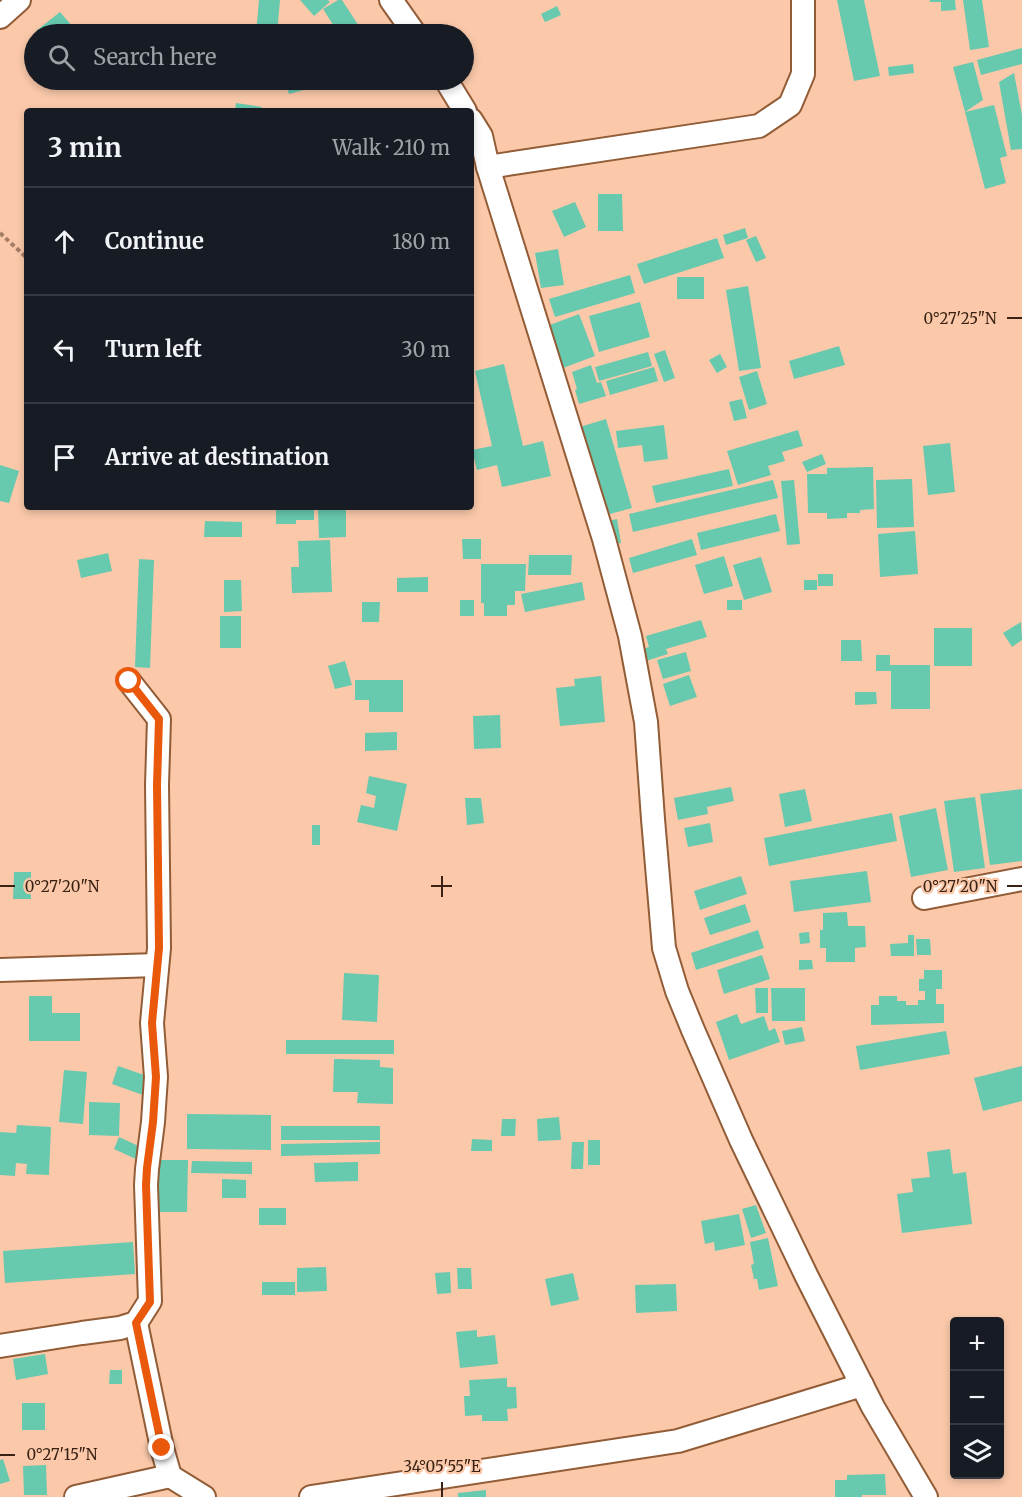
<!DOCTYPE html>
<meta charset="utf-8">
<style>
:root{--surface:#171b24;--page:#242831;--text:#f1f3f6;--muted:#9ea1a6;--line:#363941}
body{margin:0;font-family:Merriweather,serif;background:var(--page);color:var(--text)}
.controls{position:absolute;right:18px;bottom:18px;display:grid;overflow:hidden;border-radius:6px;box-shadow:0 3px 9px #0003}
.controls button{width:54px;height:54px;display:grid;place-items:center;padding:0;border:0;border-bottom:2px solid var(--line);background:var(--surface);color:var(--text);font:30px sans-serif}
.stop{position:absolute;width:18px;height:18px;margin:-14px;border:4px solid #ea580c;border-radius:50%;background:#fff}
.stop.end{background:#ea580c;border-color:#fff;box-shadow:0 2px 6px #0008}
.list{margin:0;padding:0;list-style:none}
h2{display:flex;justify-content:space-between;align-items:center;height:78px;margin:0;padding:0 24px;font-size:26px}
h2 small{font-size:20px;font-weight:400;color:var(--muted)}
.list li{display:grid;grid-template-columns:39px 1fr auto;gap:18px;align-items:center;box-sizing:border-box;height:108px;padding:0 24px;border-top:2px solid var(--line)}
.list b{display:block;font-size:22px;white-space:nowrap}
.list em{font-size:20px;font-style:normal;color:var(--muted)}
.icon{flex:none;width:33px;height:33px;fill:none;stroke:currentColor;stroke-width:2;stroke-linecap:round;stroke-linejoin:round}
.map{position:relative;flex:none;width:1022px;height:1497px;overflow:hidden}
.search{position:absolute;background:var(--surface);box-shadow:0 3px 9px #0003;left:24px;top:24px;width:450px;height:66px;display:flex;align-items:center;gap:15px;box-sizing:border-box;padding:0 21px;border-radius:33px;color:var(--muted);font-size:22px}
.panel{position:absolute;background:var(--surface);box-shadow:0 3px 9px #0003;left:24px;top:108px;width:450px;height:402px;border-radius:6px}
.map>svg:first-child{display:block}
.building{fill:#67c9ae}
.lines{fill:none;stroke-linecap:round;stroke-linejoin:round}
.minor-casing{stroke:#925c37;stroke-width:26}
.path{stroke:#a47e66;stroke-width:4;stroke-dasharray:4.5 3;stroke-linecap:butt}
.minor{stroke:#fff;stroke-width:22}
.route{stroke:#ea580c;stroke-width:8}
.ticks{fill:none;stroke:#392213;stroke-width:2}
.ticks-label{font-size:15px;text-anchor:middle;fill:#392213;stroke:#fbc9aa;stroke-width:4.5;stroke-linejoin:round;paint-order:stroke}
</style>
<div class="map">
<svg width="1022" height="1497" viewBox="0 0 1022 1497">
<rect width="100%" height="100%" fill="#fbc9aa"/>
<g class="building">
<path d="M259,0H280L277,34H256Z"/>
<path d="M300,0H328L330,2L314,16Z"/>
<path d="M338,0H342L364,34H339L323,9Z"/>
<path d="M837,0H864L880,76L854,81Z"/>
<path d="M930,0H955L956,10L941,11V2H930Z"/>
<path d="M963,0H982L989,47L970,50Z"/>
<path d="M557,6L561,15L545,22L541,14Z"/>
<path d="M60,12L79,34H39L36,31Z"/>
<path d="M327,24L333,34H311Z"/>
<path d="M1022,48V64L981,75L977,60Z"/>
<path d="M973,62L983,100L965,112L953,67Z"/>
<path d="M913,64L914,73L889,76L888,67Z"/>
<path d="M1014,73L1022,115V149L1011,150L999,82Z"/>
<path d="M285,80H341L289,94Z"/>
<path d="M236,103L262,107L261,111H235Z"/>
<path d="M994,105L1007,156L1000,158L1006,183L985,189L965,112Z"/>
<path d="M598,194H622L623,231H598Z"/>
<path d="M575,202L586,227L564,237L552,211Z"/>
<path d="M745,228L748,238L726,245L723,235Z"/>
<path d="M756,236L766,258L756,262L746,240Z"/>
<path d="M717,238L724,258L644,284L637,264Z"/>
<path d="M558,249L564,285L541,288L535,253Z"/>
<path d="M630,275L635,293L555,317L549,299Z"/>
<rect x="677" y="277" width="27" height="22"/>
<path d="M748,286L761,368L739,371L726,290Z"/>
<path d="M640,302L650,337L599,352L589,316Z"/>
<path d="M579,314L595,356L563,368L547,326Z"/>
<path d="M839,346L845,365L794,379L789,361Z"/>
<path d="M665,350L675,378L664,382L654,354Z"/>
<path d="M648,352L652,366L599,381L595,367Z"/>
<path d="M720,354L727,367L717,373L709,360Z"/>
<path d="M504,364L523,446L543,441L551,476L502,487L497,465L477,470L472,450L492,446L475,371Z"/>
<path d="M591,365L597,383L601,382L606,396L579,404L575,390L577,389L572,372Z"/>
<path d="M654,367L658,381L610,395L606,381Z"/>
<path d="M757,371L767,404L749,410L739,377Z"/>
<path d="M742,399L747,418L734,421L729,402Z"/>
<path d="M606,419L632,508L606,515L580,427Z"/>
<path d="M664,425L668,459L644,462L642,445L618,448L616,431Z"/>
<path d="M798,430L803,446L782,452L785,461L768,466L771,475L738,485L727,451Z"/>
<path d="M950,443L955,492L928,495L923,446Z"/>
<path d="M822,454L826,464L807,472L802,462Z"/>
<path d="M0,465L19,471L9,503L0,501Z"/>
<path d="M873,467L874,509L860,510V513H847V518L827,519V513H808L807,474H827V468Z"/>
<path d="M729,469L733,486L656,503L652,486Z"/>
<path d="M912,479L914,527L877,528L876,480Z"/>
<path d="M773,480L778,498L633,532L629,514Z"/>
<path d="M794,480L800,544L787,545L781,481Z"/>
<path d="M295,507H314V520H296V524H276V510H295Z"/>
<path d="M318,509H346V537L319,538Z"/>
<path d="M776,514L780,531L701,550L697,533Z"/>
<path d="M617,519L621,543L613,544L608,521Z"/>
<path d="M205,521L242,522V537H204Z"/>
<path d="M915,531L918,574L880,577L878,534Z"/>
<path d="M462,539H481V559H463Z"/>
<path d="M692,539L697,555L633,573L629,558Z"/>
<path d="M330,540L332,592L292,593L291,567H299L298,541Z"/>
<path d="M108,553L112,571L81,578L77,560Z"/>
<path d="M529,555H572L571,575H528Z"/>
<path d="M724,556L733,586L704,594L695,565Z"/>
<path d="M761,557L772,592L744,600L733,565Z"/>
<path d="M139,559L154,560L150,668L135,667Z"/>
<path d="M481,564H526L525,591H515V605H507V616H484V603H481Z"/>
<rect x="818" y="574" width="15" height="12"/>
<path d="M428,577V592H397V578Z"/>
<path d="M224,580H241L242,611L224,612Z"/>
<rect x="804" y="580" width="13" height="10"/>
<path d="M582,582L585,600L525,612L521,594Z"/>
<rect x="460" y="600" width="14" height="16"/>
<rect x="727" y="600" width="15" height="10"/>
<path d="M362,602H380L379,622H362Z"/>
<rect x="220" y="616" width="21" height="32"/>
<path d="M701,620L707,637L666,649L668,654L646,661L642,649L649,647L646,636Z"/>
<path d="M1021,622L1022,640L1012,647L1003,633Z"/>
<rect x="934" y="628" width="38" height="38"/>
<path d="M841,640H861L862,661H841Z"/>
<path d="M686,652L691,671L663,679L657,660Z"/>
<path d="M876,655H890V665H930V709H891V671H876Z"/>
<path d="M345,661L352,685L335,689L328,666Z"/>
<path d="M689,675L697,697L670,706L663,684Z"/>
<path d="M601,676L605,722L560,726L556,688L575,686L574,679Z"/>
<path d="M355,680H403V712H369V700H355Z"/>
<path d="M855,692H876L877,704L855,705Z"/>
<path d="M500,715L501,748L474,749L473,716Z"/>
<path d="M397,732V750L365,751V733Z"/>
<path d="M369,776L407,784L397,831L357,822L361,805L374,808L376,796L366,793Z"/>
<path d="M731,787L734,801L707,807L708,814L678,820L674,798Z"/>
<path d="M805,789L812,821L785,827L779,794Z"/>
<path d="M1022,789V861L990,865L980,794Z"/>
<path d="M975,797L985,868L954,872L944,801Z"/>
<path d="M465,798H481L484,823L467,825Z"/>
<path d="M936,808L948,870L911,877L899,816Z"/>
<path d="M892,813L897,841L769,866L764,838Z"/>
<path d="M710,823L713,842L688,847L684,828Z"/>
<rect x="312" y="825" width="8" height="20"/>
<path d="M867,871L871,902L794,912L790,881Z"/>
<path d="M14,872H31V899H13Z"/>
<path d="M741,876L747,894L700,910L694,891Z"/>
<path d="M745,904L751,922L710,935L704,918Z"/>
<path d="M847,912L848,926H865L866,947L855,948V962H826V948H820V930H823V913Z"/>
<path d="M758,930L764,948L696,970L691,953Z"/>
<path d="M809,932L810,943L800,944L799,933Z"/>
<path d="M908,935H914V956H891L890,944L908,943Z"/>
<path d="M916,939H930L931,955H917Z"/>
<path d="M762,955L770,979L724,994L717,970Z"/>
<path d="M799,960H812L813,969L799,970Z"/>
<path d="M924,970H942V989H936V1004H944V1023L871,1025V1005H879V996H897V1001H906V1005H918V1000H925V991H919V979H924Z"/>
<path d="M344,973L379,975L377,1022L342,1020Z"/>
<path d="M755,988H768V1013H756Z"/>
<path d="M771,988H805V1021H772Z"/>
<path d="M29,996H52V1013H80V1041H29Z"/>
<path d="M737,1014L741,1024L764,1016L769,1031L775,1028L780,1042L729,1060L716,1022Z"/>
<path d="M802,1027L805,1041L785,1045L782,1031Z"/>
<path d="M946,1031L950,1054L860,1070L856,1046Z"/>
<rect x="286" y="1040" width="108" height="14"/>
<path d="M334,1059L380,1060V1067L393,1068V1104L357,1103L358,1092H333Z"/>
<path d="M118,1066L150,1077L143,1095L112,1084Z"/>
<path d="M1022,1066V1101L983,1111L974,1078Z"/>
<path d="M64,1070L87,1072L83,1124L59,1122Z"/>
<path d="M89,1102L120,1103L119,1136L89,1135Z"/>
<path d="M187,1114L271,1115V1150L187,1149Z"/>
<path d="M559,1117L561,1140L538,1141L537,1119Z"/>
<path d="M502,1119H516L515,1136H501Z"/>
<path d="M17,1125L51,1127L49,1175L26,1174L27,1164L16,1163L15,1176L0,1175V1132L16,1133Z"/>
<rect x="281" y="1126" width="99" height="14"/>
<path d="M119,1137L143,1148L138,1160L114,1149Z"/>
<path d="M472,1139L492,1140V1151H471Z"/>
<rect x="588" y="1140" width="12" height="25"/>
<path d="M380,1142V1154L281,1156V1144Z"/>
<path d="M572,1142H584L583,1169H571Z"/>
<path d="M950,1149L953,1174L966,1172L972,1224L902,1233L897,1194L913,1192L911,1179L930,1177L927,1152Z"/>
<path d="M157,1160H188L187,1212H156Z"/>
<path d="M192,1161L252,1162V1174L191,1173Z"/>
<path d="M358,1162V1181L315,1182L314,1163Z"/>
<path d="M222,1179L246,1180V1198H222Z"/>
<path d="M756,1205L766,1233L751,1238L742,1209Z"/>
<rect x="259" y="1208" width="27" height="17"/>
<path d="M739,1214L745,1245L715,1251L714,1242L705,1244L701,1221Z"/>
<path d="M768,1238L778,1286L759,1290L757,1279H754L751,1265L754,1264L750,1242Z"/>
<path d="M133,1242L135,1274L5,1283L3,1251Z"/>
<path d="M326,1267L327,1291L297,1292V1268Z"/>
<path d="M457,1268H471L472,1289H458Z"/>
<path d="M450,1272L451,1293L437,1294L435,1273Z"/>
<path d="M573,1273L579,1300L551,1306L545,1279Z"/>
<rect x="262" y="1282" width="33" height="13"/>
<path d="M676,1284L677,1311L636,1313L635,1285Z"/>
<path d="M477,1330V1337L495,1335L498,1364L460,1368L456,1332Z"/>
<path d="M45,1354L48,1374L16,1380L13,1359Z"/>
<path d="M110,1370H122V1384H109Z"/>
<path d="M507,1378V1387H516L517,1408L507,1409L508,1421H482V1415L465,1416L464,1396H470L469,1380Z"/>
<rect x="22" y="1403" width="23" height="27"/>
<path d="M3,1459L10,1481L0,1484V1460Z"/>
<path d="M46,1465L47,1495H24L23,1466Z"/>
<path d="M885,1474L886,1495H862V1497H835V1480H847V1475Z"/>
<path d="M486,1490V1497H458V1493Z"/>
</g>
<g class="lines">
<defs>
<g id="minor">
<path d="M391,0L415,34"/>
<path d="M0,17L19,0"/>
<path d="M446,80L465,111"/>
<path d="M471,120L481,136L488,167L604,539L630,636L646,722L653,819L664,948L677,991L693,1030L741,1140L807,1277L873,1407L926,1497"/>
<path d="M488,167L759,126L790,105L803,74V0"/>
<path d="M924,898L1022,879"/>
<path d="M0,970L157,965"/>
<path d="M136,1323L162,1448L170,1476L204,1497"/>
<path d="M0,1346L82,1333L120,1328L136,1323L150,1301L146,1185L147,1169L153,1122L156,1077L152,1023L159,948L157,785L159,719L129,681"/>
<path d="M76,1497L170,1476"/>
<path d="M311,1497L678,1441L862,1385"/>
</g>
</defs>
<use href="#minor" class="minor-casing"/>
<g class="path">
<path d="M0,233L27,258"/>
<path d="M185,510V507"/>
</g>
<use href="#minor" class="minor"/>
</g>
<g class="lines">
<path class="route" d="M129,681L159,719L157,785L159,948L152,1023L156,1077L153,1122L147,1168L146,1185L150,1302L136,1323L162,1448"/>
</g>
<path class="ticks" d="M1007,318H1022M442,876V897M0,886H15M431,886H452M1007,886H1022M0,1455H15M442,1482V1497"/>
<g class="ticks-label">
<text x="960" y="324">0°27'25"N</text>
<text x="62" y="892">0°27'20"N</text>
<text x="960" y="892">0°27'20"N</text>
<text x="62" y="1460">0°27'15"N</text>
<text x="442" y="1472">34°05'55"E</text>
</g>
</svg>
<div class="controls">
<button>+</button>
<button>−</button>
<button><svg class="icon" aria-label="layers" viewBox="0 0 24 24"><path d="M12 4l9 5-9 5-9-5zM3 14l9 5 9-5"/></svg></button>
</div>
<div class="stop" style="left:129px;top:681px"></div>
<div class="stop end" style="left:162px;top:1448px"></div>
<div class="search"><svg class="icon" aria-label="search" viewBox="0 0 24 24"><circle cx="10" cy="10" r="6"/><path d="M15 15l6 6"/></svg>Search here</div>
<section class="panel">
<h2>3 min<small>Walk · 210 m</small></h2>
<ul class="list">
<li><svg class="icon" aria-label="ahead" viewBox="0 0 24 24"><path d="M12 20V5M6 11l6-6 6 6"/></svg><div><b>Continue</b></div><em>180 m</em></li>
<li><svg class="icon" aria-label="left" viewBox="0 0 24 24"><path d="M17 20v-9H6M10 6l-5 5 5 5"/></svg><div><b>Turn left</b></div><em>30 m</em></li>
<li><svg class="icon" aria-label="arrive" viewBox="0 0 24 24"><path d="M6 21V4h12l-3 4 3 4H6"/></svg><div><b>Arrive at destination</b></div></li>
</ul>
</section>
</div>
